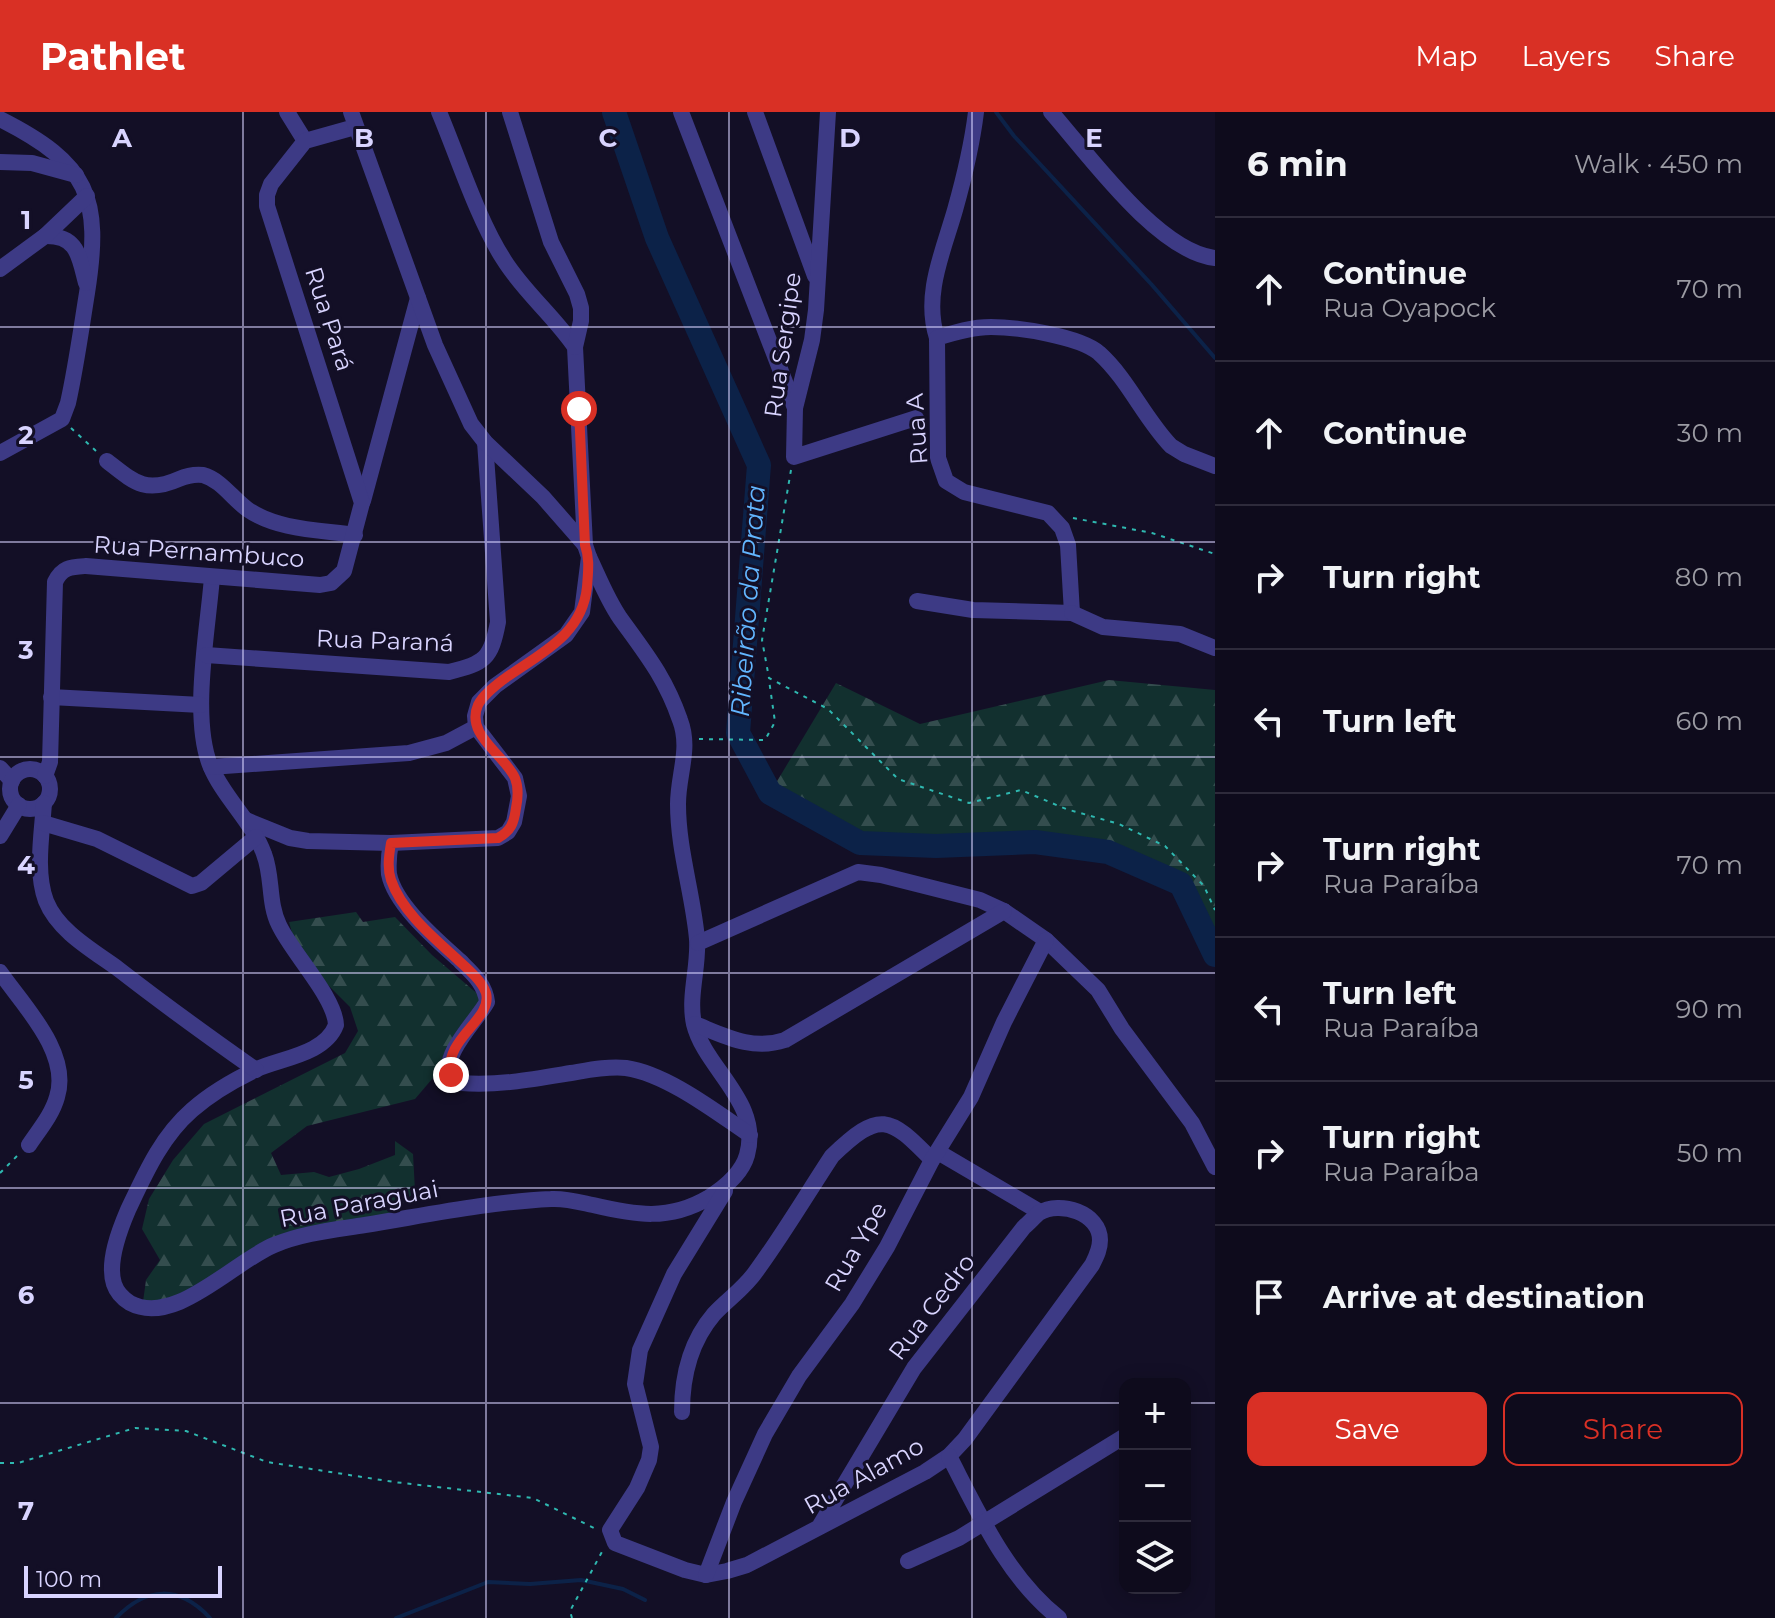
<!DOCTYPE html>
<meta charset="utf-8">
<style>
:root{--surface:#0e0b1c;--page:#1c1929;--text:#f1f3f6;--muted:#9b9ba3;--line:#2e2b3b;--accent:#d93025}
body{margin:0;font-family:Montserrat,sans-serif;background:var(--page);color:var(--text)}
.controls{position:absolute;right:24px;bottom:24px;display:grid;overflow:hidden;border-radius:16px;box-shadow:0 4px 20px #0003}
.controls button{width:72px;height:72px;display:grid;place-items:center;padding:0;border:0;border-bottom:2px solid var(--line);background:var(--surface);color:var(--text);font:40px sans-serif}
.scale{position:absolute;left:24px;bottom:20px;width:198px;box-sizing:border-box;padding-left:8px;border:4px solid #d9d4ff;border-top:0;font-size:22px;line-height:28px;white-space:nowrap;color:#d9d4ff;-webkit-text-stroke:6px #130f26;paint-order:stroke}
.stop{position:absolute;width:24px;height:24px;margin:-18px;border:6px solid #d93025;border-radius:50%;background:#fff}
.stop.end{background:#d93025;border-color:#fff;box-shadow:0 2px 8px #0008}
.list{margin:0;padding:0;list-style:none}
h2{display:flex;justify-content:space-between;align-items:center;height:104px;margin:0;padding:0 32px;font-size:34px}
h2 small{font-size:26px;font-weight:400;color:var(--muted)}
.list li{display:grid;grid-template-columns:52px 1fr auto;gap:24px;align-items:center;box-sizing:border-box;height:144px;padding:0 32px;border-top:2px solid var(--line)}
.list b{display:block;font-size:30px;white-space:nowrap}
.list p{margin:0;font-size:26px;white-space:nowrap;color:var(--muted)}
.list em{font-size:26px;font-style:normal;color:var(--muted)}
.actions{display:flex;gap:16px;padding:24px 32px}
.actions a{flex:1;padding:18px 0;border:2px solid var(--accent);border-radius:16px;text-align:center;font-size:28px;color:var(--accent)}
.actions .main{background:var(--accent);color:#fff}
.icon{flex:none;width:44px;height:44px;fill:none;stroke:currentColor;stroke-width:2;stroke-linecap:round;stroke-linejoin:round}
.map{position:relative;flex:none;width:1215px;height:1506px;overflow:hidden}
header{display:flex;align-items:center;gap:48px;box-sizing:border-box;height:112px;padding:0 40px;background:var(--accent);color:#fff}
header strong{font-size:38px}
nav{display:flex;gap:44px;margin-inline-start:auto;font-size:28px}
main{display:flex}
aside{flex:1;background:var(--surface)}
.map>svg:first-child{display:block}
.forest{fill:url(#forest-firs)}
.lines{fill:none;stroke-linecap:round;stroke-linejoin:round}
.stream{stroke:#0c2248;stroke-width:4}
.river{stroke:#0c2248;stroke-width:24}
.path{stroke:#2fb8b0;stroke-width:2;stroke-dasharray:4 6;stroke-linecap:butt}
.street{stroke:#3d3a85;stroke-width:16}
.route{stroke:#d93025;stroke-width:10}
.grid{fill:none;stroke:#d9d4ff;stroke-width:2;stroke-opacity:0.55}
.labels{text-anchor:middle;stroke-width:6;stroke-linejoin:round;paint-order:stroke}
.street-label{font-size:24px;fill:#d9d4ff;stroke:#130f26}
.water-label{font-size:26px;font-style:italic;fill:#62b6ff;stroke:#130f26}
.grid-label{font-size:26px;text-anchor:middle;font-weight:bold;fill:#d9d4ff;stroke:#130f26;stroke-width:6;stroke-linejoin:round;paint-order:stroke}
</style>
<header>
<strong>Pathlet</strong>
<nav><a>Map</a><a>Layers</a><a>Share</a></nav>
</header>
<main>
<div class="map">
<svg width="1215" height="1506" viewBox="0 0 1215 1506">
<defs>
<pattern id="forest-firs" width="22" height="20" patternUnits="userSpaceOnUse" patternTransform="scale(2)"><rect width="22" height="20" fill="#12302f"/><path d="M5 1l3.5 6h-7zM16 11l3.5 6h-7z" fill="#344d4e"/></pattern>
</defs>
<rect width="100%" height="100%" fill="#130f26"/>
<g class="forest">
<path d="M1109,568L1215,578V843L1181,772L1108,740L1035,730L936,734L860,731L770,681L836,571L920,612Z"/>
<path d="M356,800L363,810L395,805L432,843L480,884L479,896L452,933L438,960L415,987L307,1014L271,1041L281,1063L314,1060L329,1065L359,1057L395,1043V1029L413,1042L415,1079L390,1105L300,1121L166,1191L143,1190L146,1168L160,1148L142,1117L149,1087L173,1048L204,1012L345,941L358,919L350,895L323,868L294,828L289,810Z"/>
</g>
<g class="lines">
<g class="stream">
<path d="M996,0L1014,24L1152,173L1215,246"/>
<path d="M116,1506C147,1474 179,1473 210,1506"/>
<path d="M396,1506L488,1470L530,1472L581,1468L623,1477L645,1488"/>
</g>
<path class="river" d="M614,0L657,126L759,353L738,621L770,681L860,731L936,734L1035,730L1108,740L1181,772L1215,843"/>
<g class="path">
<path d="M71,316L96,339"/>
<path d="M791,358L762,528L769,566L828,597L898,667L969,691L1021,678L1066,697L1119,712L1165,734L1204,774L1215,798"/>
<path d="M1073,406L1152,421L1215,442"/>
<path d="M699,627L765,628L775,610L769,568"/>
<path d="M0,1061L19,1042"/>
<path d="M0,1351H18L135,1316L186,1319L267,1350L394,1370L533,1386L594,1416"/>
<path d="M572,1506L570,1499L603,1438"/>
</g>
<g class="street">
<path d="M287,0L305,29"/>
<path d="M439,0C458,45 478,108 504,148C524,180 554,204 575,235L585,433"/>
<path d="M510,0L551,130L577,182L581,196V209L575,235"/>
<path d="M681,0L795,296"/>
<path d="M755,0L815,164"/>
<path d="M828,0L816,198L812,228L795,296L794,345L916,306"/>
<path d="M1051,0C1088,42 1158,140 1215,146"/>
<path d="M0,7C89,52 102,85 87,181C81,218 76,255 68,291L62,307L0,341"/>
<path d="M0,50L32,51L76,63"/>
<path d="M45,124C78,123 79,145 86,171"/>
<path d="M0,157L45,124L87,84"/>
<path d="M937,226C923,183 943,140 955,98C964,66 972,33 976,0"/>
<path d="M107,349C134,370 145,382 179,367C186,364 194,362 203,363C221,368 232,386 247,397C277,418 320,418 355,423"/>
<path d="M363,389L418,186"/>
<path d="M212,465C208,517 191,605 210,653C223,685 252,709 264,742C273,765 268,791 279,813C292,841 335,885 336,913C325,942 282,946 257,957C234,968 210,982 192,998C161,1025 145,1062 128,1098C119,1119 107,1150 114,1172C117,1181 122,1186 130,1191C175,1215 233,1150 274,1133C303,1121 334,1118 365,1113C427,1103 489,1090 551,1087C565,1086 579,1090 593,1093C635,1103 669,1109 708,1086C724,1076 742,1061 747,1043C762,990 705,957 694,912C688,884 699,855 697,827C693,782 678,738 678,692C678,662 691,637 680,608C665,565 646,542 620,506C607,487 599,466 589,445"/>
<path d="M917,489L973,498L1072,501L1068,433L1062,416L1048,401L964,380L946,369L938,346L937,226C955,220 972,215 991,215C1017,215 1079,224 1099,241C1128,267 1144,306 1171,334L1184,342L1215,354"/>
<path d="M1072,501L1103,515L1180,522L1215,536"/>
<path d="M206,543L449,560C485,551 491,547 498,510L485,330"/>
<path d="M51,585L201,593"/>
<path d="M211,655L409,641L446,631L476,615"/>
<path d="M0,656L12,669"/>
<circle cx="30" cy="677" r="20"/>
<path d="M45,664L50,650L55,470C62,455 71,455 86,454L320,473L331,471L344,459L362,391L267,94V83L271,72L305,29L355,15"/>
<path d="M44,691C42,722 35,760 46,789C58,819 92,838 117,856C162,891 209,925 256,958"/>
<path d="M246,708L290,726L308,729L391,731L498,726L508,720L514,710L519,684L515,666L476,615L475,604L479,590L495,574L566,523L582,500L589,445L585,433L543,385L485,330L471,312L435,233L351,0"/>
<path d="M43,711L97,727L192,774L201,771L256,725"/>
<path d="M0,724L19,693"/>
<path d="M391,731C389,741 388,751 389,762C395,793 437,828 460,849C473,862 485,872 487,890C478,907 440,944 451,963C453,966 458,968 461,971C498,974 535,967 571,961C589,958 608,954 626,956C667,962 716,1000 750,1023"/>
<path d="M698,831L858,760L881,763L980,788L1004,799L1046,828L1098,878L1122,917L1192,1011L1215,1055"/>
<path d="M0,860C23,893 71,941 57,985C52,1003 39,1018 29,1033"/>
<path d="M695,912C725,924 752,939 785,928L1004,799"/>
<path d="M938,1040L1040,1100"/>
<path d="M725,1079L674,1162L640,1238L635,1272L651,1335L649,1348L637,1376L610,1418L615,1431L685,1458L706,1463L727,1459L747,1453L925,1360L949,1344L965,1327L1092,1153C1096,1145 1100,1138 1100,1128C1100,1101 1060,1088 1039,1101C1034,1105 1029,1111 1024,1115L914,1256L819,1415"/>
<path d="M682,1300C682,1265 690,1230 714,1202C728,1187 745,1176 757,1158C784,1121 807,1082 832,1044C880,998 889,1004 932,1048"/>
<path d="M949,1344C979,1402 1007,1465 1059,1506"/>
<path d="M908,1449L959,1426L1125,1324"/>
<path d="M706,1463L734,1390L765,1322L799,1264L852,1192L887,1135L932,1048L971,985L1004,910L1046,828"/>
</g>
</g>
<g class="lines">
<path class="route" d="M451,963C443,926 493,908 486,881C482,869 468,857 458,848C434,826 402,800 391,768C387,756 389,743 391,731L498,726C511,719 514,711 516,696C518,686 519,676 515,666C504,642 465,623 478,593C483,583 495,574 504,567C539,542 582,524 587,475C588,460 590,447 585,433L579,297"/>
</g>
<path class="grid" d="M243,0V1506M486,0V1506M729,0V1506M972,0V1506M0,215H1215M0,430H1215M0,645H1215M0,861H1215M0,1076H1215M0,1291H1125M1185,1291H1215"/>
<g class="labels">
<g class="street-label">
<text transform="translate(329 207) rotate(72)" y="8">Rua Pará</text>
<text transform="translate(783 233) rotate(-82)" y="8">Rua Sergipe</text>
<text transform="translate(917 317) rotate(-94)" y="8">Rua A</text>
<text transform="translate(199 440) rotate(4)" y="8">Rua Pernambuco</text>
<text transform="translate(385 529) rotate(2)" y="8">Rua Paraná</text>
<text transform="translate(359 1092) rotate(-11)" y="8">Rua Paraguai</text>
<text transform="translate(856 1135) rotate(-60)" y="8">Rua Ype</text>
<text transform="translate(932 1195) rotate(-53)" y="8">Rua Cedro</text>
<text transform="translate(864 1364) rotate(-29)" y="8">Rua Alamo</text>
</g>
<g class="water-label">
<text transform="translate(748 489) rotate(-86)" y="9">Ribeirão da Prata</text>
</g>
</g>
<g class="grid-label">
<text x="122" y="35">A</text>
<text x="364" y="35">B</text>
<text x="608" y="35">C</text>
<text x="850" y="35">D</text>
<text x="1094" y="35">E</text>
<text x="26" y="117">1</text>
<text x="26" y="332">2</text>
<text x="26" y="547">3</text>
<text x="26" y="762">4</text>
<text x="26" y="977">5</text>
<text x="26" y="1192">6</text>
<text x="26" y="1408">7</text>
</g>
</svg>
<div class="controls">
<button>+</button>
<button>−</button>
<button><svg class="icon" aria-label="layers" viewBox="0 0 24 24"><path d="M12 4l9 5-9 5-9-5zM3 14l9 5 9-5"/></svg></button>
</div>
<div class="scale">100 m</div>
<div class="stop" style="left:579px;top:297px"></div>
<div class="stop end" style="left:451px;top:963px"></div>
</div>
<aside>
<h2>6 min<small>Walk · 450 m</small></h2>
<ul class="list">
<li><svg class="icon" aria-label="ahead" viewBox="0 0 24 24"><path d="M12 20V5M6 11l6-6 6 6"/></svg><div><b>Continue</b><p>Rua Oyapock</p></div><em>70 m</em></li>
<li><svg class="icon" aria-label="ahead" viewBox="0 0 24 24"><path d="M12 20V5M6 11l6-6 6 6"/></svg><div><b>Continue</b></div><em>30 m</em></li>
<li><svg class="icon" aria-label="right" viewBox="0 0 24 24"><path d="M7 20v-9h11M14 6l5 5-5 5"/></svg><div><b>Turn right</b></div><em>80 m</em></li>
<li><svg class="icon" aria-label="left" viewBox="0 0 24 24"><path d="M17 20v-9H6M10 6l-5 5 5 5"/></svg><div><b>Turn left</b></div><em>60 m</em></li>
<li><svg class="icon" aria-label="right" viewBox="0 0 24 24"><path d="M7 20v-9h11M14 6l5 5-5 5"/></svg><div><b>Turn right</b><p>Rua Paraíba</p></div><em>70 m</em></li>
<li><svg class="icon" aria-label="left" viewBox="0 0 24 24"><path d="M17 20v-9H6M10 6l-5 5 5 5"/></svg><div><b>Turn left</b><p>Rua Paraíba</p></div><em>90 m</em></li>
<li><svg class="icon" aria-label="right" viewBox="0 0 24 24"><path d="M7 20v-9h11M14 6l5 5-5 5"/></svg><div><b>Turn right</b><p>Rua Paraíba</p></div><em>50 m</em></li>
<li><svg class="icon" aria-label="arrive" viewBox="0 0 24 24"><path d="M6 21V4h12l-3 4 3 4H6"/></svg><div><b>Arrive at destination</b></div></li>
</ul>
<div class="actions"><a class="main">Save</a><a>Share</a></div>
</aside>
</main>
